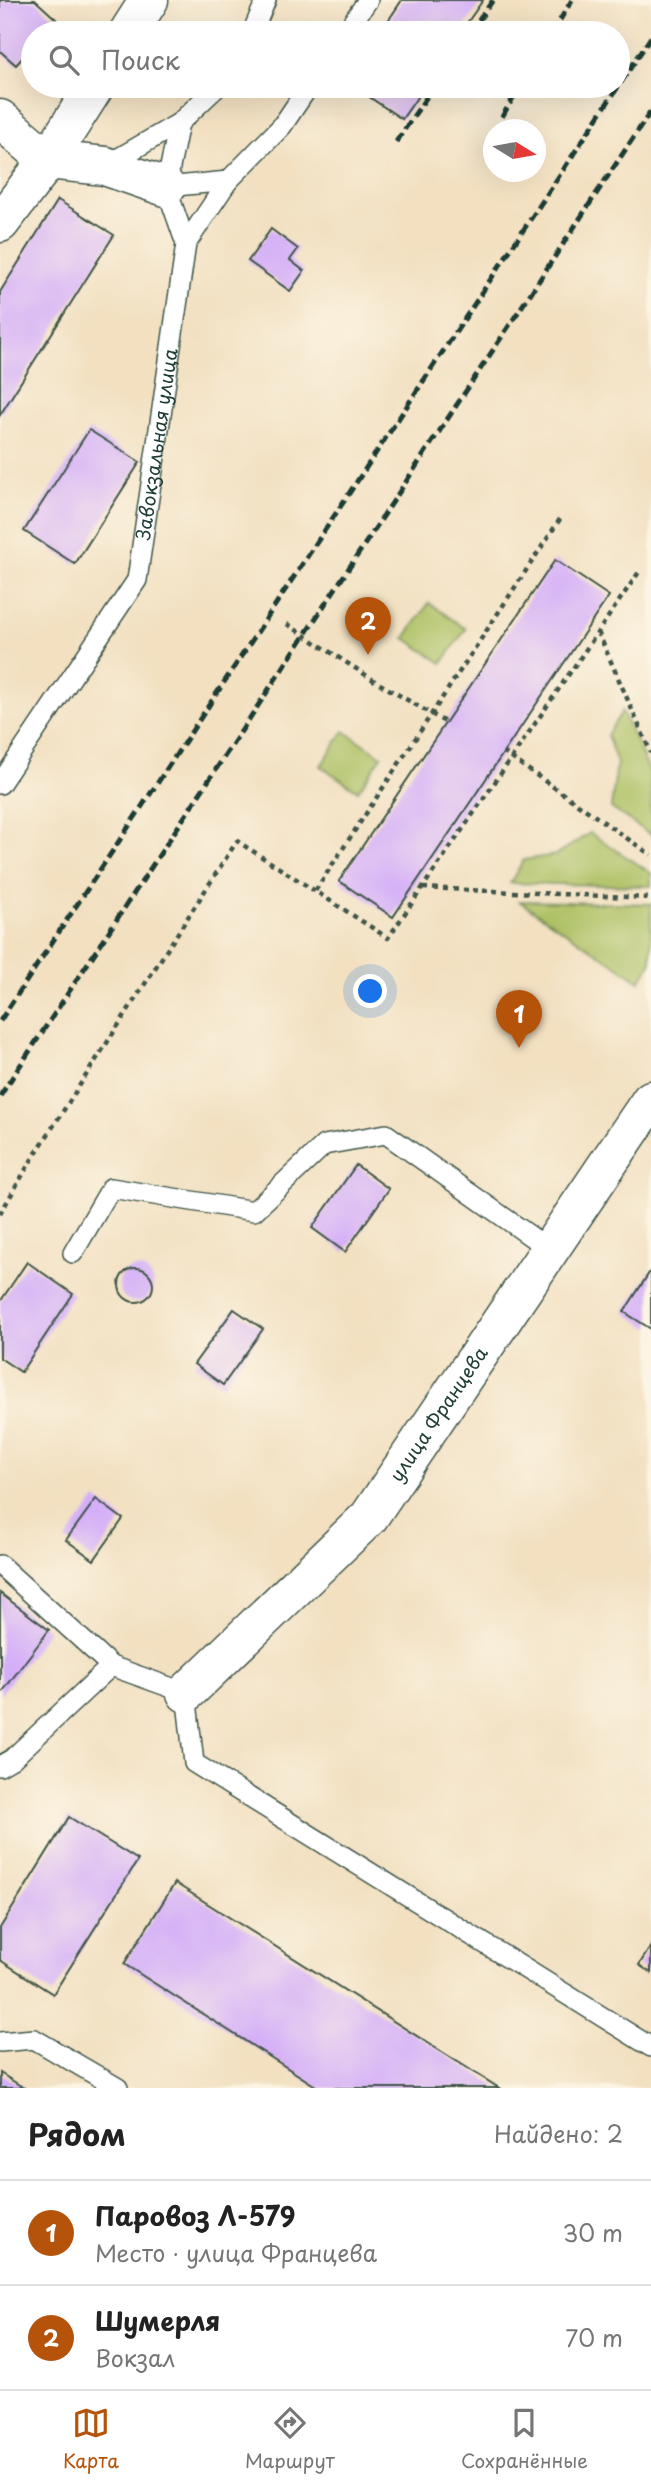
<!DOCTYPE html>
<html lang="ru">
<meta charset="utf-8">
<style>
:root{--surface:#fff;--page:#f6f6f6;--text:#222;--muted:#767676;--line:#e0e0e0;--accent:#b45309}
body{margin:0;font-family:"Playpen Sans",sans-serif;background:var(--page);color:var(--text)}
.compass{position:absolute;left:483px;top:119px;width:63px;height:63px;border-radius:50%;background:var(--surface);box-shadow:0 7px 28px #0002;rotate:101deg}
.you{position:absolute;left:371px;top:992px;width:24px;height:24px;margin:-18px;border:5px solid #fff;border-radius:50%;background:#1a73e8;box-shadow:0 0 0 10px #1a73e833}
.badge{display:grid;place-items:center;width:46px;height:46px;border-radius:50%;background:var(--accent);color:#fff;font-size:23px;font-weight:700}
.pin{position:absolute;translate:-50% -58px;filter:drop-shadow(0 2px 4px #0008)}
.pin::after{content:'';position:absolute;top:37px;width:24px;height:21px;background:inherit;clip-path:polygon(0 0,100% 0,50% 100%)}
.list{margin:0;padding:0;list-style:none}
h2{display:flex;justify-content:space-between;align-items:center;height:91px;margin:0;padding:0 28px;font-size:30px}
h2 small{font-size:23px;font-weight:400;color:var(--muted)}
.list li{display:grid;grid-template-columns:46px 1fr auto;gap:21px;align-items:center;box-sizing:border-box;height:105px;padding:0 28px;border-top:2px solid var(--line)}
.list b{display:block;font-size:26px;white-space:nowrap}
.list p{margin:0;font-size:23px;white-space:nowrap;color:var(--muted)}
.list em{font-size:23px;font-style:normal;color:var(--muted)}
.icon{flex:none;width:38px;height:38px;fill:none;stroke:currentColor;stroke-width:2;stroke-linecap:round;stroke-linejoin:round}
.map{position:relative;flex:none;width:651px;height:2088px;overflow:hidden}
.search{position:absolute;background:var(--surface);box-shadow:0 7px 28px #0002;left:21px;right:21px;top:21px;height:77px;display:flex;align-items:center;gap:18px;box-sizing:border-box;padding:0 24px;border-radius:38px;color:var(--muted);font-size:26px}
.sheet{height:301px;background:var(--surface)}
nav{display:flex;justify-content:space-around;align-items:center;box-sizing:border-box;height:98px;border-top:2px solid var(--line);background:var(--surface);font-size:19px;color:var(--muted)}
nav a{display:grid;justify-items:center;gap:4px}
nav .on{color:var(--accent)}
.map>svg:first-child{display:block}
.green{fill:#aec165;stroke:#667f4c;stroke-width:2}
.building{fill:#d4aef8}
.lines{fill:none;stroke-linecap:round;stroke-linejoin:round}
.lane-casing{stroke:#3f5549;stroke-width:22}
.street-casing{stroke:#3f5549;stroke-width:41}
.path{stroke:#3f5549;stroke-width:4.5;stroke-dasharray:5 5;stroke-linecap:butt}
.lane{stroke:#fff;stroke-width:19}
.street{stroke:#fff;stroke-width:38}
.rail{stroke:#1f3d34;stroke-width:5;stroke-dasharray:10 5;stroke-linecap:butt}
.labels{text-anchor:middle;stroke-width:7;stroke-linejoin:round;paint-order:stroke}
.street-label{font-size:19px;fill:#1f3d34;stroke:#fcf5e5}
</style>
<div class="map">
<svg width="651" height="2088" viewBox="0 0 651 2088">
<rect width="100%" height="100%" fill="#fcf5e5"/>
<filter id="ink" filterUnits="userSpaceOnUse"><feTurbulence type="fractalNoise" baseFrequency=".0143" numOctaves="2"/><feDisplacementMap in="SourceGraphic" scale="14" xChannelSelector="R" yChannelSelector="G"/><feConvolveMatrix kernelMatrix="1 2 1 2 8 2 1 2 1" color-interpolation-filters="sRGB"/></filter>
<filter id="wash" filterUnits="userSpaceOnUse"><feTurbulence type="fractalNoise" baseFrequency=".00686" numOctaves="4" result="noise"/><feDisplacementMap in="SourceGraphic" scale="28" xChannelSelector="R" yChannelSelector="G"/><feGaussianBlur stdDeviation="1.57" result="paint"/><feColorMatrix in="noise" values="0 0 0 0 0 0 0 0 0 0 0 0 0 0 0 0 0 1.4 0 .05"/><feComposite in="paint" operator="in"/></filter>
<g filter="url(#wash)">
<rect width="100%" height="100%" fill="#f2e0c1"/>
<g class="green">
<path d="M429,603L466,629L442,663L405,638Z"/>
<path d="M622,711L651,775V835L611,808L617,763L607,735Z"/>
<path d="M344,731L382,756L358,791L321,766Z"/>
<path d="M590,833L651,873V886L510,883L524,860L556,855Z"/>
<path d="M519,901L651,904V964L640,981Z"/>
</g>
<g id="blocks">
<g class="building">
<path d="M0,0H35L57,20L45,33H33V46L16,65L0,51Z"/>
<path d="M402,0H483L460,33H380Z"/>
<path d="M353,86H425L402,119Z"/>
<path d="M58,200L114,235L0,415V292Z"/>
<path d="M271,229L298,249L290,260L304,271L290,291L248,261Z"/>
<path d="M89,430L140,462L75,564L24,531Z"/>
<path d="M555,560L609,596L393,917L339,881Z"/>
<path d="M356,1165L389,1189L345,1252L312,1228Z"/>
<path d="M27,1262L73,1294L21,1372L0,1358V1302Z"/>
<circle cx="136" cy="1285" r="17"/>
<path d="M651,1270V1329L624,1312Z"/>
<path d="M234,1309L263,1329L223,1385L194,1364Z"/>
<path d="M96,1499L123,1519L94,1560L66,1540Z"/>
<path d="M0,1593L49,1630L0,1695Z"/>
<path d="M69,1817L138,1860L53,1994L0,1960V1928Z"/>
<path d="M175,1883L499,2088H319L124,1964Z"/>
<path d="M651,1946V1973L639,1965Z"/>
<path d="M0,2073L24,2088H0Z"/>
</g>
</g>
</g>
<g filter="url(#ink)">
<use href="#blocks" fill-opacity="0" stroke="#3f5549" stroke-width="2"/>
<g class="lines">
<defs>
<g id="lane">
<path d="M252,33L266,0"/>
<path d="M345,33L368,0"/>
<path d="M105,166L179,123"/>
<path d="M228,181L282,126L309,86"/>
<path d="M166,187L228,181L186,244"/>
<path id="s1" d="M0,784L137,580L186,244L166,187L179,123L218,86"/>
<path d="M73,1253L111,1188L254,1211L324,1145L386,1134L550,1250"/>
<path d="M0,1565L111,1666L186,1693L194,1763L651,2047"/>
<path d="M0,1766L12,1759L111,1666"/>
<path d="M0,2042L34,2039L118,2088"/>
</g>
<g id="street">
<path d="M128,33L149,0"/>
<path d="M0,119L48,160L105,166L166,187"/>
<path d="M0,223L48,160L95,86"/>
<path id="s2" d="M186,1693L369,1517L651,1100"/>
</g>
</defs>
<use href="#lane" class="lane-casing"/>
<use href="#street" class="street-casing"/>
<g class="path">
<path d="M560,519L315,891L388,938L639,572"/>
<path d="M287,624L375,681L445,722"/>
<path d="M598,632L651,753"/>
<path d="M503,752L651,855"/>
<path d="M423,888L651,898"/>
<path d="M0,1214L29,1164L237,841L315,891"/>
</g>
<use href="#lane" class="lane"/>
<use href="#street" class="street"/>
<g class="rail">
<path d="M470,33L493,0"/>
<path d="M552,33L572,0"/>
<path d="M502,117L520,86"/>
<path d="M396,142L434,86"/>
<path d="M0,1021L651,37"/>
<path d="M0,1096L651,111"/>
</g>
</g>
</g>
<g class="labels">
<g class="street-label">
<text dy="7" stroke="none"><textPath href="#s1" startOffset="383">Завокзальная улица</textPath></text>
<text dy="7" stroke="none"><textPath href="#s2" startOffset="378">улица Францева</textPath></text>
</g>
</g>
</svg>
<svg class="compass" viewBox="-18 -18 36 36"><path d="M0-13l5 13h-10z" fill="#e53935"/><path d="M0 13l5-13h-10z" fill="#767676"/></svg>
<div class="you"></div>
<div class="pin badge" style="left:519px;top:1048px">1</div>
<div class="pin badge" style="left:368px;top:655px">2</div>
<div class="search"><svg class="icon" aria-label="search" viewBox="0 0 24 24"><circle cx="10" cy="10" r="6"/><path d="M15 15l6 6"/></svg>Поиск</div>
</div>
<section class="sheet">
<h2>Рядом<small>Найдено: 2</small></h2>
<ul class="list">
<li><span class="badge">1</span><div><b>Паровоз Л-579</b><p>Место · улица Францева</p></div><em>30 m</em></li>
<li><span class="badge">2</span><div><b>Шумерля</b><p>Вокзал</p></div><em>70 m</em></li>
</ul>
</section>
<nav>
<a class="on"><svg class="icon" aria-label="map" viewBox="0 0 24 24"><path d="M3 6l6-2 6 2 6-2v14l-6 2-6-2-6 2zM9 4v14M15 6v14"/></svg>Карта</a>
<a><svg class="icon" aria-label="directions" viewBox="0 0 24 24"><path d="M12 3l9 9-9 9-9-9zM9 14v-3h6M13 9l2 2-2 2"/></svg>Маршрут</a>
<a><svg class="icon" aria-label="saved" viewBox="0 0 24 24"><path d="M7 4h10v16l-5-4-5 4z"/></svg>Сохранённые</a>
</nav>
